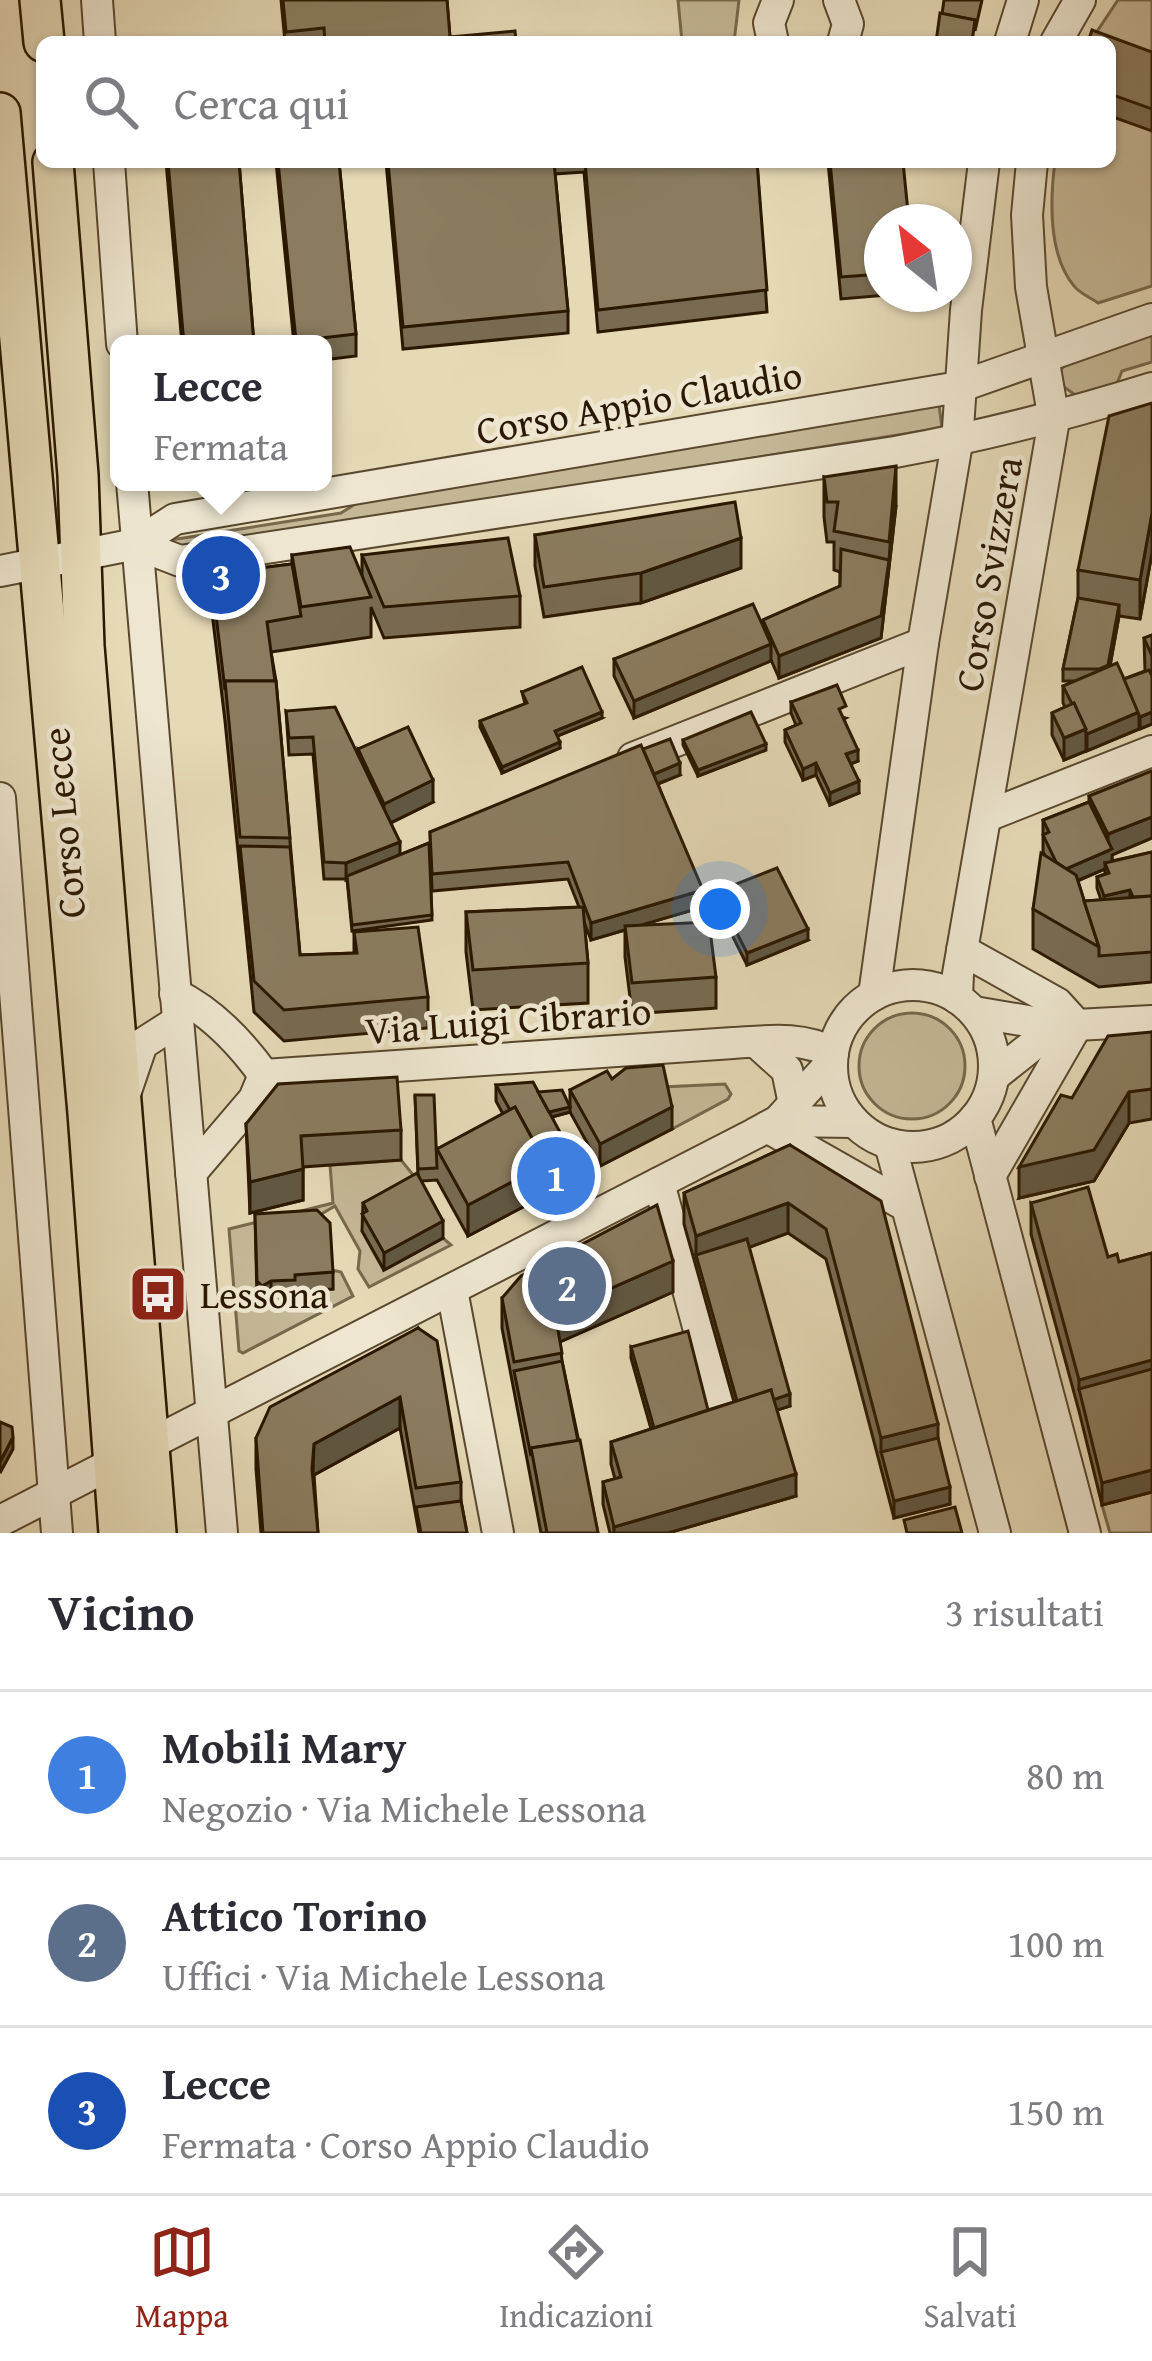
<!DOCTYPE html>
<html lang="it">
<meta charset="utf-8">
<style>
:root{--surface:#fff;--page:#f7f7f7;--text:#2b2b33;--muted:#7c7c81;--line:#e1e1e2;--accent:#8f2418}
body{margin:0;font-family:"Gentium Book Plus",serif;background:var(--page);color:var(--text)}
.compass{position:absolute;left:864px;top:204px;width:108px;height:108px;border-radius:50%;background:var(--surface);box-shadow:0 3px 9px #0004;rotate:330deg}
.you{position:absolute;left:720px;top:909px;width:42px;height:42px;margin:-30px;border:9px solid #fff;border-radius:50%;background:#1a73e8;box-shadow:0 0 0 18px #1a73e833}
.badge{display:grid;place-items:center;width:78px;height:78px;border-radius:50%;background:var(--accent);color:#fff;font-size:39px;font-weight:700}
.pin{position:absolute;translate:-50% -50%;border:6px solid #fff;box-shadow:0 3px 12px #0006}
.popup{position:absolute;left:110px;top:335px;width:222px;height:156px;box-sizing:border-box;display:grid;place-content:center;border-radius:18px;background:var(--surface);filter:drop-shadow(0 3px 9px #0005);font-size:39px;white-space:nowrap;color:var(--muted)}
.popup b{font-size:45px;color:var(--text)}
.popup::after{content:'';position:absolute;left:50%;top:100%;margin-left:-24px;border:24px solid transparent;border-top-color:var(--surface)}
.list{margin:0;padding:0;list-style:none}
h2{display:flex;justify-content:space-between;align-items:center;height:156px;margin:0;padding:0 48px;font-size:51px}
h2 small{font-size:39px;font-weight:400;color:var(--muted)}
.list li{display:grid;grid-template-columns:78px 1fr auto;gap:36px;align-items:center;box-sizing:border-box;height:168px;padding:0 48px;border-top:3px solid var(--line)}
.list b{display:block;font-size:45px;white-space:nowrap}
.list p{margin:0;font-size:39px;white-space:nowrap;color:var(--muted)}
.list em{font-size:39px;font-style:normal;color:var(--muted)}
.icon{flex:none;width:66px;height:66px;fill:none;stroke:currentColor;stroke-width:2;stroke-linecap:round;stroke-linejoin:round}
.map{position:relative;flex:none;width:1152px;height:1533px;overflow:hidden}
.search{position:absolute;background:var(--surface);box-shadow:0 3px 9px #0004;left:36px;right:36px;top:36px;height:132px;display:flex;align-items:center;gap:30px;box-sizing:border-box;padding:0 42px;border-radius:18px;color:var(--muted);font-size:45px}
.sheet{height:660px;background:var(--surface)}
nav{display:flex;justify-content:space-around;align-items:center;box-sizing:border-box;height:168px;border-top:3px solid var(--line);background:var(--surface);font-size:33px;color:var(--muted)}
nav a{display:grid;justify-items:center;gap:6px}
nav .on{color:var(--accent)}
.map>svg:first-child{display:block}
.green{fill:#c5b897;stroke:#78684c;stroke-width:3}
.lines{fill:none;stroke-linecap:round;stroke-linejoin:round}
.minor-casing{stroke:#59482e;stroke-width:34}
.major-casing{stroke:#2a1800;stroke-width:44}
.minor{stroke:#eee6d0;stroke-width:30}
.major{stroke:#e5d9b6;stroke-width:39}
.wall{fill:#786b52;stroke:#2a1800;stroke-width:3;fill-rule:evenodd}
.shaded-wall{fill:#615742;stroke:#2a1800;stroke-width:3}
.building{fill:#8b7c5f;stroke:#2a1800;stroke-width:3}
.labels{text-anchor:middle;stroke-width:9;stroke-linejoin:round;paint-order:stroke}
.street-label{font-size:39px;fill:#2a1800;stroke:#eee6d0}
.poi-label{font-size:39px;fill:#2a1800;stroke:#eee6d0;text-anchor:start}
</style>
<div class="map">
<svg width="1152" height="1533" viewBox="0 0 1152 1533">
<rect width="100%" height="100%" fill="#e5d9b6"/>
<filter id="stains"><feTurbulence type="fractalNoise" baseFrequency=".00167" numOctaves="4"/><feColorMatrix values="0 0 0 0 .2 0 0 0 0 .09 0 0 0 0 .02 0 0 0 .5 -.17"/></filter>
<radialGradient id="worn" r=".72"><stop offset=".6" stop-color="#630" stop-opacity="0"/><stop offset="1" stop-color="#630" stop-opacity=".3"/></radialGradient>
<g class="green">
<path d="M678,0H739L734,42H682Z"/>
<path d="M1118,0H1152V286L1098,303C1091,298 1079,293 1074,286C1048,255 1050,199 1055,162H1110V42H1090Z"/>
<path d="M1152,333V362L1122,371L1116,386L1078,397L1060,384V371L1066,363Z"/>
<path d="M939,405L942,428L160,552L158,542L341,513L368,496Z"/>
<circle cx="912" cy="1066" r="53"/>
<path d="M725,1084L731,1094L728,1099L672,1129L663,1087Z"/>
<path d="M401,1160L418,1181L362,1231L383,1269L443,1238L451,1245L369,1287L358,1269L360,1251L335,1206L318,1216L256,1290L257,1298L262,1303L295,1291L333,1289L332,1270L341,1272L353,1296L243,1353L239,1351L229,1229L333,1203L330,1165Z"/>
<path d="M1152,1492V1533H1110L1102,1505Z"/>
</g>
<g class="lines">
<defs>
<g id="minor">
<path d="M97,0L100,42"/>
<path d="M839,0L848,24L843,42"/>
<path d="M773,42L769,23L778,0"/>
<path d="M1010,42L1023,0"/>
<path d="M1056,42L1080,0"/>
<path d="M109,162L122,344"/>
<path d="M132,482L222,1533"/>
<path d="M136,544L180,561L895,452C983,436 1066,415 1152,388"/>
<path d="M0,571L136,544L175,519L959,387L1152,319"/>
<path d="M633,758L923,643"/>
<path d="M0,798L57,1533"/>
<path d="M987,816L1152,751"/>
<path d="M962,950L1057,1003L1077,1025"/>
<circle cx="913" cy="1066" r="81"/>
<path d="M175,994C212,1012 241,1043 264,1075"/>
<path d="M874,995L923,643L957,443L966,310L984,162"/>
<path d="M957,998L958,974L1054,420L1031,287L1027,215L1032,162"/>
<path d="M974,1012L1057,1026L1152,1021"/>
<path d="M756,1042L787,1070L794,1104"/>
<path d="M264,1075L733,1043C768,1041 801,1036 833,1053"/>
<path d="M994,1076L1057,1026"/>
<path d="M124,1097L142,1044L178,1021"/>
<path d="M975,1118L1085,1533"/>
<path d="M778,1121L854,1122"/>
<path d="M767,1127L906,1206"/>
<path d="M890,1144L995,1533"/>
<path d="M191,1173L254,1099L264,1075"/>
<path d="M990,1176L1077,1025"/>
<path d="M659,1183L724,1422"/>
<path d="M452,1290L498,1533"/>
<path d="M0,1521L754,1134L778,1121L832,1062"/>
</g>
<g id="major">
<path d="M40,0L44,42"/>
<path d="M0,113L88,1113L119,1533"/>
<path d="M53,162L78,475L84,646L156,1533"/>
</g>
</defs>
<use href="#minor" class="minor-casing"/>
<use href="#major" class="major-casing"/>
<use href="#minor" class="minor"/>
<use href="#major" class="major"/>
</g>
<g class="wall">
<path d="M281,0H447L450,37L516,42H285Z"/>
<path d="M1110,42L1152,52V131L1110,116Z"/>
<path d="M166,162H239L254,344H182Z"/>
<path d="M276,162H339L356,334V356L323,360V344H294Z"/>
<path d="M386,162H757L767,312L598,332L584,172L555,174L568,311V333L403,349Z"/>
<path d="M828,162H903L882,222V294H899L841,299Z"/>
<path d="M1152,403V553L1140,619L1119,616L1110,666L1124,679L1145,671L1144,638L1152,635V724L1064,760L1052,735V713L1065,707L1063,703V686L1076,681H1063V669L1078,598V570Z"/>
<path d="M824,477L896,506L881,638L779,678L771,660L634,718L614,676V659L763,627V620L840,586V572L834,570V542H827L824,517Z"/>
<path d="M535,535L741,568L641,603L544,617L535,566Z"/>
<path d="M292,555L362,576V555L520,596V627L384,638L371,607V637L271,652L276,681L300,955L354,953V932L428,997V1028L284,1041L254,1012L225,721L211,604V574L292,564Z"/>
<path d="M522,692L602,718L557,736L560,748L502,773L480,727V721L525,704Z"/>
<path d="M791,702L846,718L844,719L858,761L850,764L859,793L830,805L816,775L803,780L785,742V730L796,725L791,713Z"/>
<path d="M286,711L358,755V749L433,802L391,823L400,855L429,843L432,920L352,931L347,879H324L313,754L289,755Z"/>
<path d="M683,740L766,750L698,776L683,745Z"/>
<path d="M643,749L680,775L658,784L703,907L641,925L716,977V1008L632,1014L625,957V930L591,940L584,922L588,963V1003L473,1010L466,952V912L579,907L568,879L432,891L430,832Z"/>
<path d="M1152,771L1112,855V861L1152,852V982L1099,987L1033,949V909L1045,856L1043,852V820L1089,802V796ZM1105,869V874L1097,877V888L1101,900L1084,901L1078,881Z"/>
<path d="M716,892L808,940L747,965L716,903Z"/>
<path d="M1152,1032V1119L1129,1123L1094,1181L1019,1198L1072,1098Z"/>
<path d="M612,1079L672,1129L600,1166L570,1112L552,1117L576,1179L468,1236L437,1180L421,1181L443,1238L384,1270L362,1231L363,1203L418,1175L415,1095L437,1149L503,1114L496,1101V1085L538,1092L570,1106V1090Z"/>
<path d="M246,1124L401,1130V1160L303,1167V1200L250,1213Z"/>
<path d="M790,1145L938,1438L950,1504L894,1518L826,1259L788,1233L749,1247L790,1406L777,1410L796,1496L668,1533H610L603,1504V1482L615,1479L611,1464V1442L651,1429L631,1358V1347L708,1410L734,1402L684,1224V1193Z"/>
<path d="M1031,1203L1108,1257L1119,1262L1152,1253V1492L1102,1505L1079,1411L1031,1234Z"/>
<path d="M255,1214L333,1272V1289L295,1291V1297L271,1298L262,1303L257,1298Z"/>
<path d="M673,1292L560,1342L562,1361L598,1533H541L502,1328V1298Z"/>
<path d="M418,1328L461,1482V1501L467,1533H419L400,1428L314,1475L318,1533H261L256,1469V1438Z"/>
</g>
<g class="shaded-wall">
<path d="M896,466V506L881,638L779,678V656L889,560Z"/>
<path d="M1152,513V553L1140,619V580Z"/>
<path d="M741,538V568L641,603V573Z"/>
<path d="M1119,605V616L1108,677L1099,681Z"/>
<path d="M771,644V661L634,718V701Z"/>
<path d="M602,712V718L555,737V731Z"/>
<path d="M1139,712V729L1087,751V734Z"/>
<path d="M1152,712V724L1140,729V717Z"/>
<path d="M1086,729V751L1064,760V738Z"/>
<path d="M560,742V748L502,773V767Z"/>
<path d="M766,744V750L698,776V770Z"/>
<path d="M858,750V761L846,766V754Z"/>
<path d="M680,763V775L652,786V775Z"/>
<path d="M816,763V775L803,780V769Z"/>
<path d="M433,780V802L384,826V804Z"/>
<path d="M859,781V793L830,805V793Z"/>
<path d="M1152,817V838L1112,855V866L1105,863V869L1060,888V871L1108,851V834Z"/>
<path d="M400,842V859L346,880V863Z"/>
<path d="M703,890V907L591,940V923Z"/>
<path d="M1130,890V901L1104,908V896Z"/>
<path d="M808,929V940L747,965V953Z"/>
<path d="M1129,1092V1123L1094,1181L1019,1198V1167Z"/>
<path d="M570,1107V1112L544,1119V1113Z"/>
<path d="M672,1107V1129L600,1166V1144Z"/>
<path d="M576,1162V1179L468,1236V1205L546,1164Z"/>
<path d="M303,1169V1200L250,1213V1182Z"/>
<path d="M788,1203V1233L699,1266L696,1255V1236Z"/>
<path d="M443,1221V1238L384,1270V1253Z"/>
<path d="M673,1261V1292L555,1344V1313Z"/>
<path d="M271,1281V1298L262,1303V1286Z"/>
<path d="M1152,1360V1391L1079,1389V1380Z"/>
<path d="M790,1394V1406L740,1422V1410Z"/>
<path d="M400,1397V1428L314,1475L312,1499L314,1444Z"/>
<path d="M938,1424V1455L881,1452V1438Z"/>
<path d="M13,1437V1449L0,1473V1462Z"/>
<path d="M1152,1470V1492L1102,1505V1483Z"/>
<path d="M796,1474V1496L668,1533H614V1527Z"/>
<path d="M950,1487V1504L894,1518V1501Z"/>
</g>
<g class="building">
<path d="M283,0H447L450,37L515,31L516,42H325L324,28L286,32Z"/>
<path d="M944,0H982L975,31V20L942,14Z"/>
<path d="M940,13L975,20L972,42H936Z"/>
<path d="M1092,30L1152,52V109L1110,94V42H1088Z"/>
<path d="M168,162H239L254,344H184Z"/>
<path d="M278,162H339L356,334L296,341Z"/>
<path d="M388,162H554L568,311L403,327Z"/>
<path d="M585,162H757L767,290L598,310Z"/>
<path d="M830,162H903L909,222H882V274L841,277Z"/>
<path d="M1152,403V513L1140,580L1078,570L1109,416Z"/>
<path d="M896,466L889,542L834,531L838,502H827L824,477Z"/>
<path d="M735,502L741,538L641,573L544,587L535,535Z"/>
<path d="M508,538L520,596L384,607L362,555Z"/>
<path d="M350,547L371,597L301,607L292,555Z"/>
<path d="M841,549L889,560L881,616L779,656L763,620L840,586Z"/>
<path d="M292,564L301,616L267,622L275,681H225V690L211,574Z"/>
<path d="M1078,598L1119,605L1108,665L1099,669H1063Z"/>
<path d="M753,604L771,644L634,701L614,659Z"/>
<path d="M1152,635V656L1144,638Z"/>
<path d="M1117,663L1139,712L1087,734L1074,703L1072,704L1063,686Z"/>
<path d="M582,667L602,712L555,731L560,742L502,767L480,721L527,703L522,692Z"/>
<path d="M1149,670L1152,676V712L1140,717L1124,679Z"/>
<path d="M225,681H276L290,838L240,837Z"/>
<path d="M837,685L846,706L839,709L858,750L846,754L859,781L830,793L816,763L803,769L785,730L801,723L791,702Z"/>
<path d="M1074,703L1086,729L1064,738L1052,713Z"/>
<path d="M335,707L400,842L346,863L324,862L313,737L289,738L286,711Z"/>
<path d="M751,712L766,744L698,770L683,740Z"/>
<path d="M408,727L433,780L384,804L358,749Z"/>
<path d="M670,739L680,763L654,774L643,749Z"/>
<path d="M641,745L703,890L591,923L568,862L432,874L430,832Z"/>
<path d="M1152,771V817L1108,834L1089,796Z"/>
<path d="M1089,802L1112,849L1066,869L1056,862L1043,835L1049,832L1043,820Z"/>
<path d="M429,843L432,915L352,925L347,876Z"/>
<path d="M240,846L290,847L300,955L357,953L354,932L418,927L428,997L284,1010L254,981Z"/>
<path d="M1152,852V896L1133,897L1130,890L1104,896L1097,877L1109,873L1105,863Z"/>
<path d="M1041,853L1076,875L1099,947L1033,909Z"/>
<path d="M777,868L808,929L747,953L716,892Z"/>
<path d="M1152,896V952L1099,956V947L1084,901Z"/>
<path d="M583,907L588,963L473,970L466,912Z"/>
<path d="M709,922L716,977L632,983L625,926Z"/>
<path d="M1152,1032V1089L1129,1092L1094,1150L1019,1167L1061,1095L1072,1098L1108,1036Z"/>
<path d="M663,1065L672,1107L600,1144L570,1090L607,1071L612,1079L626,1068Z"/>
<path d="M397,1077L401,1130L301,1136L303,1169L250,1182L246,1124L278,1084Z"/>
<path d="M533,1082L576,1162L546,1177V1164L515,1107L510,1110L496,1085Z"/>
<path d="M562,1090L570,1107L549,1112L538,1092Z"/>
<path d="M415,1095H434L437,1168L418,1169Z"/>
<path d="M515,1107L546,1164L468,1205L437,1149Z"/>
<path d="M790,1145L881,1201L938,1424L881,1438L826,1229L788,1203L696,1236L684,1193Z"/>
<path d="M417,1173L443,1221L384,1253L362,1214L367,1211L363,1203Z"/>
<path d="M1088,1187L1108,1257L1117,1254L1119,1262L1152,1253V1360L1079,1380L1031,1203Z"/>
<path d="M657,1205L673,1261L555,1313L562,1353L514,1362L502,1298L521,1276Z"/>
<path d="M317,1210L330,1223L333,1272L295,1275V1280L271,1281L262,1286L257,1281L255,1214Z"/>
<path d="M747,1239L790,1394L773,1400L771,1390L737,1401L696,1255Z"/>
<path d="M418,1328L437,1341L461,1482L416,1488L400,1397L314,1444L312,1469L318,1533H263L256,1438L270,1407Z"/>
<path d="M688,1331L708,1410L654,1428L631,1347Z"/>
<path d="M562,1361L578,1441L531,1448V1456L514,1371Z"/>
<path d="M1152,1369V1470L1102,1483L1079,1389Z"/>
<path d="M771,1390L796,1474L614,1527L603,1482L621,1477L611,1442Z"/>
<path d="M0,1422L12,1427L13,1437L0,1462Z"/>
<path d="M938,1438L950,1487L894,1501L881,1452Z"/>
<path d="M580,1440L598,1533H547L531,1448Z"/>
<path d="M461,1501L467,1533H421L416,1507Z"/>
<path d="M955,1507L962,1533H907L904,1520Z"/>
</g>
<defs>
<symbol id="bus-square" viewBox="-11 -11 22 22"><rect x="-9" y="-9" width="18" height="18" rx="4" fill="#8f2418" stroke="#eee6d0"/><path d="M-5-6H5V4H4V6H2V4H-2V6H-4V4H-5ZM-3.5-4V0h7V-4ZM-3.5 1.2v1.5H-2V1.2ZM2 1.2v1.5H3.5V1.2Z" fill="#fff"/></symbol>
</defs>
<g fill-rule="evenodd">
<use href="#bus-square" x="125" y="1261" width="66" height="66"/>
</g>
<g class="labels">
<g class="street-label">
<text transform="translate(639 402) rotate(-10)" y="14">Corso Appio Claudio</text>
<text transform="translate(988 574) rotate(-80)" y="14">Corso Svizzera</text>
<text transform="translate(63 823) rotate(-95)" y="14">Corso Lecce</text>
<text transform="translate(508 1020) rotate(-4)" y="14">Via Luigi Cibrario</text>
</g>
<g class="poi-label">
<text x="200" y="1308">Lessona</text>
</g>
</g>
<rect width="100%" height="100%" filter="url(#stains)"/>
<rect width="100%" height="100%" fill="url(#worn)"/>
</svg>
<svg class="compass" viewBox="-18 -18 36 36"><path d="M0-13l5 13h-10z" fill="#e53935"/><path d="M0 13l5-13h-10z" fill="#7c7c81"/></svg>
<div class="you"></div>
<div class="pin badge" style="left:556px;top:1176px;background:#3f7fe0">1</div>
<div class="pin badge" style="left:567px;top:1286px;background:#5c6f8a">2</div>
<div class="pin badge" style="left:221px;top:575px;background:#1a4fb4">3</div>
<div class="popup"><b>Lecce</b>Fermata</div>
<div class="search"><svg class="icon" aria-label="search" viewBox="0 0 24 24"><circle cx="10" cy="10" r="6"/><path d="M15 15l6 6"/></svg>Cerca qui</div>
</div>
<section class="sheet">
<h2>Vicino<small>3 risultati</small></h2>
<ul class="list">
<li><span class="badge" style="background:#3f7fe0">1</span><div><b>Mobili Mary</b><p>Negozio · Via Michele Lessona</p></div><em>80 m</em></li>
<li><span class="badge" style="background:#5c6f8a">2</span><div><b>Attico Torino</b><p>Uffici · Via Michele Lessona</p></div><em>100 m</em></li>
<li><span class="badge" style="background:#1a4fb4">3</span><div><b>Lecce</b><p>Fermata · Corso Appio Claudio</p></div><em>150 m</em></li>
</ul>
</section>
<nav>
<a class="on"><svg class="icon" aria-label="map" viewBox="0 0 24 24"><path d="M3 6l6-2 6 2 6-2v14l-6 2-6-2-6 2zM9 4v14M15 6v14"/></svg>Mappa</a>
<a><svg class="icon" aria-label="directions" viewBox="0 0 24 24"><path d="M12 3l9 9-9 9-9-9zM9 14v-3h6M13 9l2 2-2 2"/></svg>Indicazioni</a>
<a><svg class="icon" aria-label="saved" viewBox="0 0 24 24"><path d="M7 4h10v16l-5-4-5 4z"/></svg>Salvati</a>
</nav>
